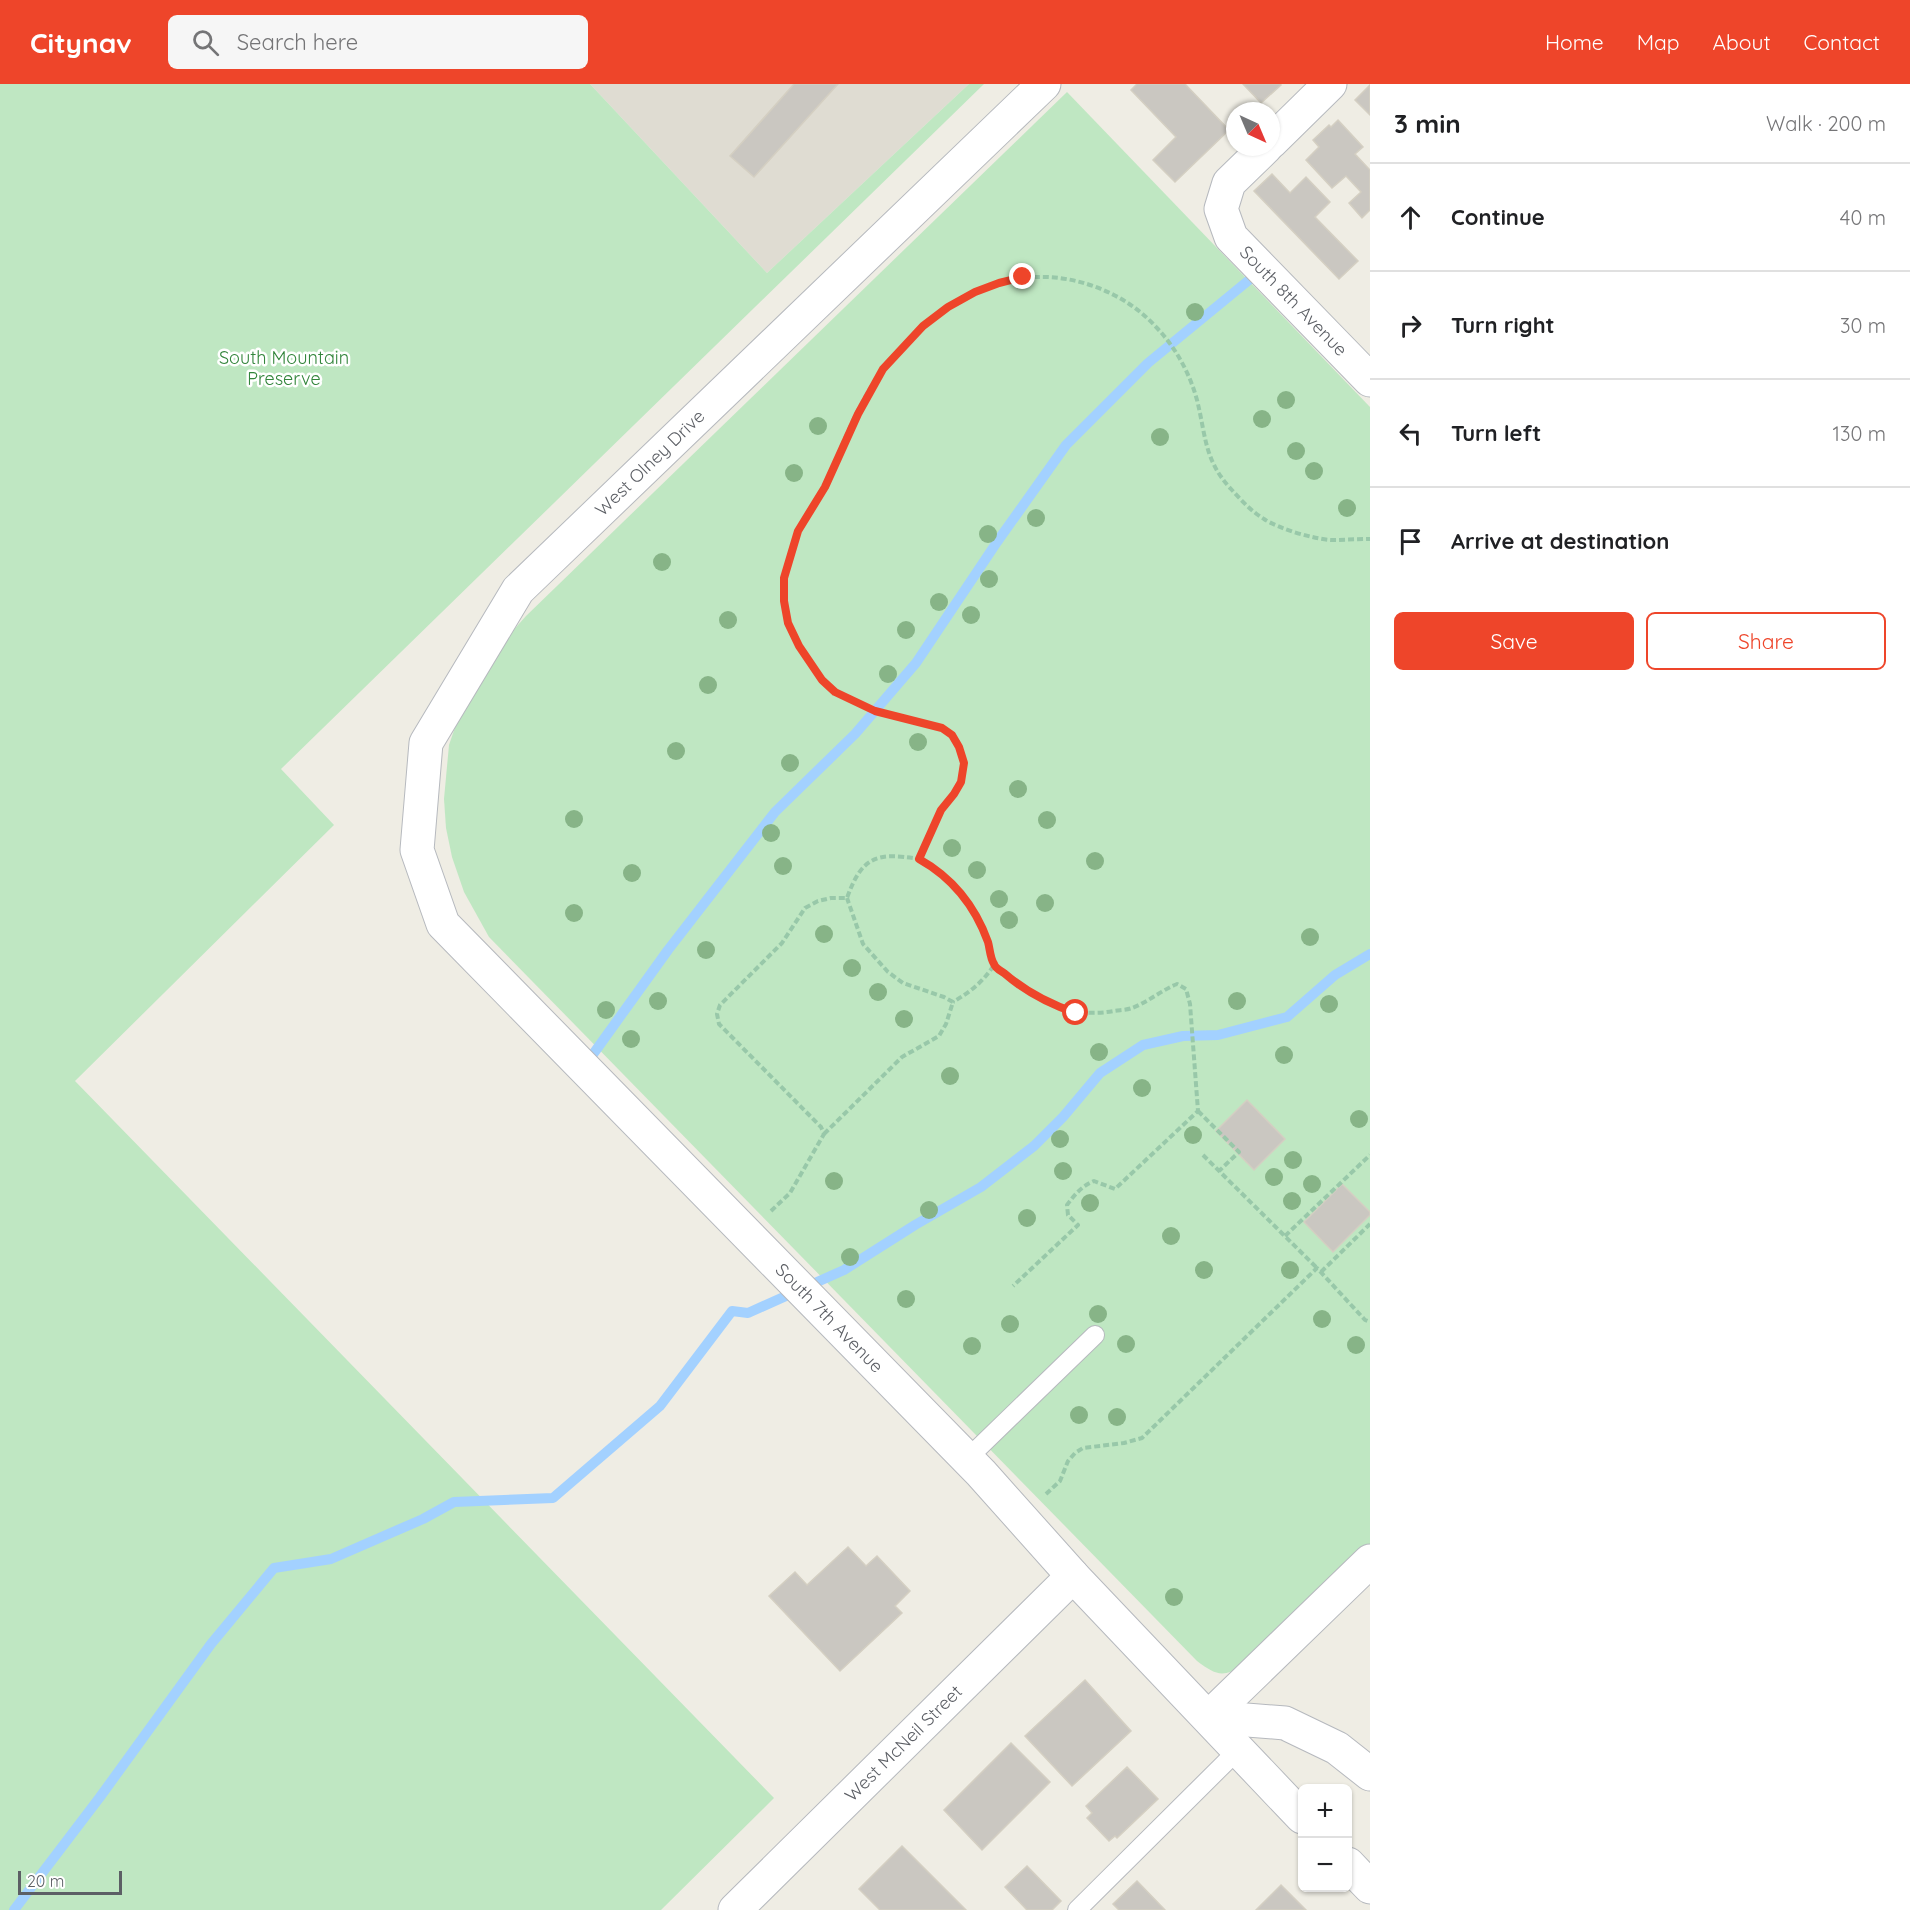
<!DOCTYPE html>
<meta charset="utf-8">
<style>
:root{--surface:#fff;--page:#f6f6f6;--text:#202124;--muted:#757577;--line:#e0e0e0;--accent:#ee452a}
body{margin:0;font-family:Quicksand,sans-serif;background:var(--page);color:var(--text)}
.controls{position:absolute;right:18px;bottom:18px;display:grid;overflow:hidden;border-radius:9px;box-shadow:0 2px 4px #0004}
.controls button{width:54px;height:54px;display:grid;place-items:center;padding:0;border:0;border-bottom:2px solid var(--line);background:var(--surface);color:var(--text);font:30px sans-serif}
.compass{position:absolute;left:1226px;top:18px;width:54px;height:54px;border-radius:50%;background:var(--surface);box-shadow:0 2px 4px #0004;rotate:136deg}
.scale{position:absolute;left:18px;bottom:15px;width:104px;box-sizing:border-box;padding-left:6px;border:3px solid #5c5f65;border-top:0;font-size:16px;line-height:21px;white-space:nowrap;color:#5c5f65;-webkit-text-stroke:4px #fff;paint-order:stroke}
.stop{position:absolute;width:18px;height:18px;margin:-14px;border:4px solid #ee452a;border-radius:50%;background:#fff}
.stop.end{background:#ee452a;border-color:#fff;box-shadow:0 2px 6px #0008}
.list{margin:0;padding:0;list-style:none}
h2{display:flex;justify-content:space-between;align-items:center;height:78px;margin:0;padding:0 24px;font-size:26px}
h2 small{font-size:20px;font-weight:400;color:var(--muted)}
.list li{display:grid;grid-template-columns:39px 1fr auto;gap:18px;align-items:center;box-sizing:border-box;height:108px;padding:0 24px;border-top:2px solid var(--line)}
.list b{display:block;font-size:22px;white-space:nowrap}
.list em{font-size:20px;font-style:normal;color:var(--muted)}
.actions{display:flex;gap:12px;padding:18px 24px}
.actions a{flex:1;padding:14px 0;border:2px solid var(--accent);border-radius:9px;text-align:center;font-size:21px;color:var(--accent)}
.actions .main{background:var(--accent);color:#fff}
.icon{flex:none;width:33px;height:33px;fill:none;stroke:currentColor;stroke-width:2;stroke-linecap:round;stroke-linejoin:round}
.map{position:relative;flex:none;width:1370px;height:1826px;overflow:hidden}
header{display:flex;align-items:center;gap:36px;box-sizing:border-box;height:84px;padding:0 30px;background:var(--accent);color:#fff}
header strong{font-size:28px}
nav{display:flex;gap:33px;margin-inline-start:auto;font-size:21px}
.search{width:420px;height:54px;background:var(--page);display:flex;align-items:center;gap:15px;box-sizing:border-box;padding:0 21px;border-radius:9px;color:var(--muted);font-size:22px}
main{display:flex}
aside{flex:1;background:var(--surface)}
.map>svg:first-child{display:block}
.education{fill:#dfdcd2}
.green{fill:#bfe7c2}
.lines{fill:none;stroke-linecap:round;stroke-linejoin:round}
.stream{stroke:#a3d1ff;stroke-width:10}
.building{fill:#cac7c1;stroke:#d4cfc2;stroke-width:1.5}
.lane-casing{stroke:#b6b9be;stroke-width:20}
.street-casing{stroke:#b6b9be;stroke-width:35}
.path{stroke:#98c8a9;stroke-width:4;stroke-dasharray:6 3;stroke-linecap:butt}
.lane{stroke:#fff;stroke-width:18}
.street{stroke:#fff;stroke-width:33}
.tree{fill:#87b487}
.route{stroke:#ee452a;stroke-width:8}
.labels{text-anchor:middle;stroke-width:5;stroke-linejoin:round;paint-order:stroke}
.street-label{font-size:18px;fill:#5c5f65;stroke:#fff}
.park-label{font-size:18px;fill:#32853b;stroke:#fff}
</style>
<header>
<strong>Citynav</strong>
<div class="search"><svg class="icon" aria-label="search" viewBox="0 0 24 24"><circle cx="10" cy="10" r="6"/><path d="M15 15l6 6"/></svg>Search here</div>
<nav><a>Home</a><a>Map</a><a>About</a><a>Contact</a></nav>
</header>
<main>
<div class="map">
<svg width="1370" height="1826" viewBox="0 0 1370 1826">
<rect width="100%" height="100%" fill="#efede4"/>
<path class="education" d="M590,0H969L767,189Z"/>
<g class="green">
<path d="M0,0H590L767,189L969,0H984L281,685L334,741L75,997L774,1714L661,1826H0Z"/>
<path d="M1067,8L1370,323V1460L1244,1582C1222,1593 1217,1592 1197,1577L489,853L464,808L452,773L446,744L444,715L449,661L462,623L479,585L526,532Z"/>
</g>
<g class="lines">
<g class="stream">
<path d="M586,980L668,866L775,728L855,650L916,579L997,458L1066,361L1148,279L1260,187"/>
<path d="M14,1826L100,1713L211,1560L274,1484L331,1475L423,1435L454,1418L553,1414L660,1322L732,1227L748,1229L844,1186L915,1141L981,1103L1034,1062L1063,1033L1100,989L1143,961L1183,952L1218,951L1287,933L1335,891L1370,870"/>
</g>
</g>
<g class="building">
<path d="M794,0H838L754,93L730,72Z"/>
<path d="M1137,0H1185L1229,46L1175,98L1153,76L1176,53L1131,6Z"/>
<path d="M1243,0H1280L1281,1L1261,19Z"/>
<path d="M1370,1V31L1355,16Z"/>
<path d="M1338,36L1363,63L1355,70L1370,86V126L1362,134L1349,119L1361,108L1346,92L1332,104L1306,76L1319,63L1313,56L1329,41L1331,43Z"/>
<path d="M1272,90L1290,109L1306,93L1330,118L1315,133L1358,177L1339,195L1254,107Z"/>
<path d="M1247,1016L1285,1055L1254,1086L1216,1047Z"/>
<path d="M1342,1100L1370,1128V1131L1333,1168L1304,1138Z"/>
<path d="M848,1463L866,1482L877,1472L910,1507L895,1522L902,1529L840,1587L769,1512L795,1488L807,1501Z"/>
<path d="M1085,1596L1131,1647L1072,1702L1025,1652Z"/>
<path d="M1011,1659L1050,1698L982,1766L944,1726Z"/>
<path d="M1127,1683L1158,1715L1117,1754L1115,1752L1109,1757L1087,1734L1092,1729L1086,1722Z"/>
<path d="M902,1762L966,1826H880L859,1805Z"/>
<path d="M1027,1782L1061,1817L1052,1826H1027L1005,1803Z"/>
<path d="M1137,1797L1165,1826H1119L1113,1820Z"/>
<path d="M1281,1801L1306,1826H1256Z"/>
</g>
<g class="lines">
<defs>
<g id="lane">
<path d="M967,1375L1095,1251"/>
<path d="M1077,1826L1238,1666"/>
</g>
<g id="street">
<path id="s1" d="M1044,0L518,506L426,659L417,766L443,840L981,1389L1073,1492L1302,1733"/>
<path d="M1271,58L1330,0"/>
<path id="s2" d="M1266,63L1229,99L1221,125L1231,153L1370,296"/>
<path d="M1209,1633L1370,1477"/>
<path d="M1209,1633L1285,1639L1337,1664L1370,1690"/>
<path d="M1348,1780L1370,1803"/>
<path id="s3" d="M735,1826L1073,1492"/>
</g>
</defs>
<use href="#lane" class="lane-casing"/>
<use href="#street" class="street-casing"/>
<g class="path">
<path d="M919,775C960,797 985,835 994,881C983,898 970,908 953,918"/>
<path d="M994,881C1030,911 1064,936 1114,927C1120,926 1127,926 1132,924C1148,918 1162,906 1177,900L1186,905L1190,920L1198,1027L1115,1105L1094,1097C1082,1102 1075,1110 1067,1121L1068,1131L1078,1141L1013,1202"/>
<path d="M1198,1027L1239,1068L1219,1087"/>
<path d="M824,1050L902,973L939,952L946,940L953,918L944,913L903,899L888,888L863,860L847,814"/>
<path d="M1203,1071L1317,1184"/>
<path d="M771,1127L790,1109L824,1050L821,1043L719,940L717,930L720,921L782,859L805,824L818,817L831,814H847C862,772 877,768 919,775C926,760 931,743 940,728C949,712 967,699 964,677C962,666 954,651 944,646C937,642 927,641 919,639C905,635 890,632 876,627C862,622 847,616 835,608C824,600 817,590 810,579C780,535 776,502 796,452C804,432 819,415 828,396C833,387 836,376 840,366C851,339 865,310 882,286C889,276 899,267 908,258C958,206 1022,177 1093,202C1118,211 1139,224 1157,244C1176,264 1190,290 1197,316C1206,352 1204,376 1231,405C1240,415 1252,428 1264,435C1279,445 1314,455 1331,456C1344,456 1357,455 1370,455"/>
<path d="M1285,1152L1370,1071"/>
<path d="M1321,1188L1370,1140"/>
<path d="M1046,1410L1060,1397L1068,1377L1075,1369L1083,1364L1124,1359L1142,1354L1317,1184L1365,1236L1370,1238"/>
</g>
<use href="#lane" class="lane"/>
<use href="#street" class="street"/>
</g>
<g class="tree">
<circle cx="1195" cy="228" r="9"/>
<circle cx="1286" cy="316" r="9"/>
<circle cx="1262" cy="335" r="9"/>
<circle cx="818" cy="342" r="9"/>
<circle cx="1160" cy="353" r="9"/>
<circle cx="1296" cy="367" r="9"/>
<circle cx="1314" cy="387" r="9"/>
<circle cx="794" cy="389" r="9"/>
<circle cx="1347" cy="424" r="9"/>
<circle cx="1036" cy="434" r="9"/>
<circle cx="988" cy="450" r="9"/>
<circle cx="662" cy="478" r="9"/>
<circle cx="989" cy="495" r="9"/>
<circle cx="939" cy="518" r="9"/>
<circle cx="971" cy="531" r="9"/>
<circle cx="728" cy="536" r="9"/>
<circle cx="906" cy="546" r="9"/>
<circle cx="888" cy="590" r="9"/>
<circle cx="708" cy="601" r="9"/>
<circle cx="918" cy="658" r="9"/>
<circle cx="676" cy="667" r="9"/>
<circle cx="790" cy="679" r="9"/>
<circle cx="1018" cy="705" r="9"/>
<circle cx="574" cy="735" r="9"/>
<circle cx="1047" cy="736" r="9"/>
<circle cx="771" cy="749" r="9"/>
<circle cx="952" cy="764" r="9"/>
<circle cx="1095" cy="777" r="9"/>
<circle cx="783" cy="782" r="9"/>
<circle cx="977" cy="786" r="9"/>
<circle cx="632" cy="789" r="9"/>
<circle cx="999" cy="815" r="9"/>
<circle cx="1045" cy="819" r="9"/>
<circle cx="574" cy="829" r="9"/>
<circle cx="1009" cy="836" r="9"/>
<circle cx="824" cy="850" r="9"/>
<circle cx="1310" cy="853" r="9"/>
<circle cx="706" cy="866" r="9"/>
<circle cx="852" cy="884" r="9"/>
<circle cx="878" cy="908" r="9"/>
<circle cx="658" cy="917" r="9"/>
<circle cx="1237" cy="917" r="9"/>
<circle cx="1329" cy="920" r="9"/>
<circle cx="606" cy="926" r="9"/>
<circle cx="904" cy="935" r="9"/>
<circle cx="631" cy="955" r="9"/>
<circle cx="1099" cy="968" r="9"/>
<circle cx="1284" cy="971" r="9"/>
<circle cx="950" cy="992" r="9"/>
<circle cx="1142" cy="1004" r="9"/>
<circle cx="1359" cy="1035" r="9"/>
<circle cx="1193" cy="1051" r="9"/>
<circle cx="1060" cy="1055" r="9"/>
<circle cx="1293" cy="1076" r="9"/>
<circle cx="1063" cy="1087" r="9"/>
<circle cx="1274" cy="1093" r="9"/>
<circle cx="834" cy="1097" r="9"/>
<circle cx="1312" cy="1100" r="9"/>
<circle cx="1292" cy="1117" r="9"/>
<circle cx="1090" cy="1119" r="9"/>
<circle cx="929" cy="1126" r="9"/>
<circle cx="1027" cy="1134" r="9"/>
<circle cx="1171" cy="1152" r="9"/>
<circle cx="850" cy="1173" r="9"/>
<circle cx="1204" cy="1186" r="9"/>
<circle cx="1290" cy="1186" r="9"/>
<circle cx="906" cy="1215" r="9"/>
<circle cx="1098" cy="1230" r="9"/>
<circle cx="1322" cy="1235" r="9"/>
<circle cx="1010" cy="1240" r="9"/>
<circle cx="1126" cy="1260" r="9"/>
<circle cx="1356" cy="1261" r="9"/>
<circle cx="972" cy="1262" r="9"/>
<circle cx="1079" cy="1331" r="9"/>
<circle cx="1117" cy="1333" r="9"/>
<circle cx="1174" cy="1513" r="9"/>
</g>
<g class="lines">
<path class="route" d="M1023,193L999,199L975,208L948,223L923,242L883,285L858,330L825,403L798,447L784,494V517L788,539L799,562L822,596L835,608L875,627L942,644L952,651L959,663L964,679L961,698L954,710L941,726L919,775C953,794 975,822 988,858C990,865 990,874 994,880C995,884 1001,887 1004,889C1026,908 1049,920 1076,929"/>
</g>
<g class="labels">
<g class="street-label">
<text dy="6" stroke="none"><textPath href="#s2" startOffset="198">South 8th Avenue</textPath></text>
<text transform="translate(650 379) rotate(-44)" y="6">West Olney Drive</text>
<text dy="6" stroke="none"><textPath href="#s1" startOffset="1646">South 7th Avenue</textPath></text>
<text dy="6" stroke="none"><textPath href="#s3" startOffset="237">West McNeil Street</textPath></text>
</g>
<g class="park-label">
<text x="284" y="280">South Mountain<tspan x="284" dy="21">Preserve</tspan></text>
</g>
</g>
</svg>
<div class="controls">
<button>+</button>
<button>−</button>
</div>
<svg class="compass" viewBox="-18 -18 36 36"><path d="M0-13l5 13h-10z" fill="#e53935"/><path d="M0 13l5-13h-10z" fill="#757577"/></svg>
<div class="scale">20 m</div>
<div class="stop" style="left:1076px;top:929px"></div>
<div class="stop end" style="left:1023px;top:193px"></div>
</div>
<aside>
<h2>3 min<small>Walk · 200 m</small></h2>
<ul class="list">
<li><svg class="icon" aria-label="ahead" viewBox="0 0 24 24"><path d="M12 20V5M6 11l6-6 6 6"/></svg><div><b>Continue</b></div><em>40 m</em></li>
<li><svg class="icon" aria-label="right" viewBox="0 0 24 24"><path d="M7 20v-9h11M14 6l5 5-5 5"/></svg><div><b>Turn right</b></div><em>30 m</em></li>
<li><svg class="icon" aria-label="left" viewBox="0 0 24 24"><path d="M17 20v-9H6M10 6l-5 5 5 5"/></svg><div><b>Turn left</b></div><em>130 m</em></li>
<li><svg class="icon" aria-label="arrive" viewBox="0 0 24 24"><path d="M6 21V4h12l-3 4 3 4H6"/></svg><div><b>Arrive at destination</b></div></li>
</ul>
<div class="actions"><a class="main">Save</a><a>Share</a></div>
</aside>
</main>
